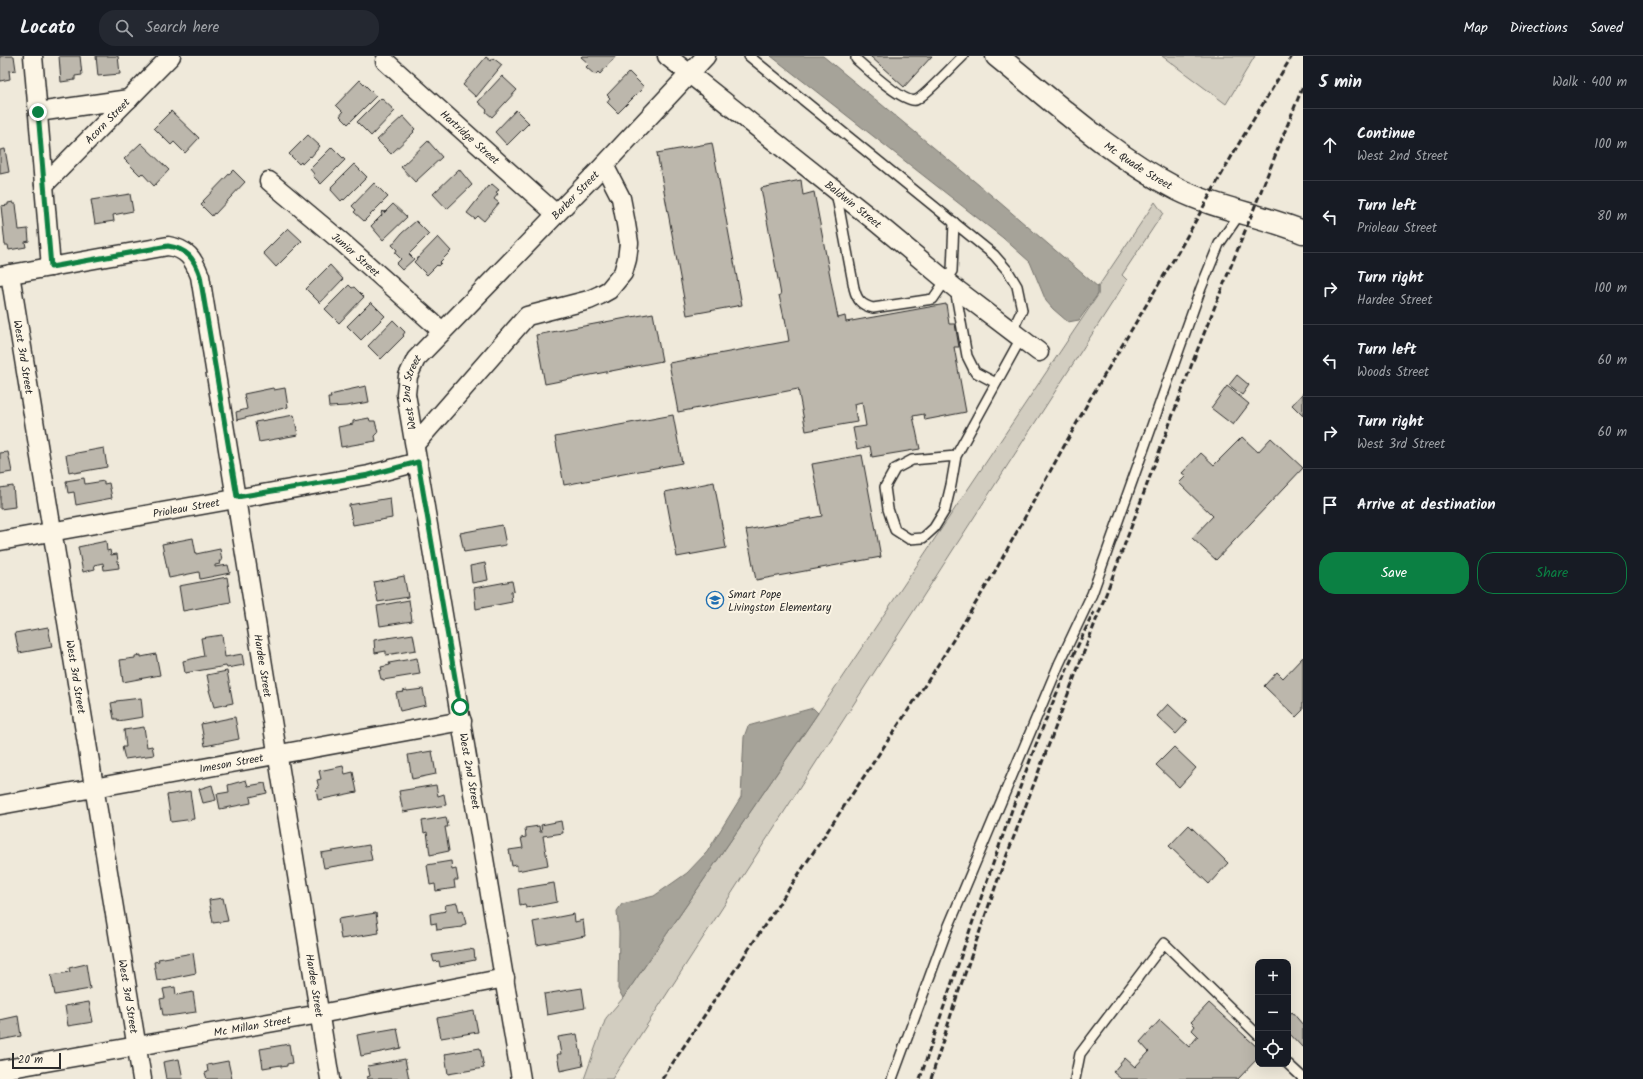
<!DOCTYPE html>
<meta charset="utf-8">
<style>
:root{--surface:#171b24;--page:#242831;--text:#f1f3f6;--muted:#9ea1a6;--line:#363941;--accent:#0b8043}
body{margin:0;font-family:Kalam,sans-serif;background:var(--page);color:var(--text)}
.controls{position:absolute;right:12px;bottom:12px;display:grid;overflow:hidden;border-radius:8px;box-shadow:0 4px 16px #0002}
.controls button{width:36px;height:36px;display:grid;place-items:center;padding:0;border:0;border-bottom:1px solid var(--line);background:var(--surface);color:var(--text);font:20px sans-serif}
.scale{position:absolute;left:12px;bottom:10px;width:49px;box-sizing:border-box;padding-left:4px;border:2px solid #2b2b2b;border-top:0;font-size:11px;line-height:14px;white-space:nowrap;color:#2b2b2b;-webkit-text-stroke:3px #fcf5e5;paint-order:stroke}
.stop{position:absolute;width:12px;height:12px;margin:-9px;border:3px solid #0b8043;border-radius:50%;background:#fff}
.stop.end{background:#0b8043;border-color:#fff;box-shadow:0 1px 4px #0008}
.list{margin:0;padding:0;list-style:none}
h2{display:flex;justify-content:space-between;align-items:center;height:52px;margin:0;padding:0 16px;font-size:17px}
h2 small{font-size:13px;font-weight:400;color:var(--muted)}
.list li{display:grid;grid-template-columns:26px 1fr auto;gap:12px;align-items:center;box-sizing:border-box;height:72px;padding:0 16px;border-top:1px solid var(--line)}
.list b{display:block;font-size:15px;white-space:nowrap}
.list p{margin:0;font-size:13px;white-space:nowrap;color:var(--muted)}
.list em{font-size:13px;font-style:normal;color:var(--muted)}
.actions{display:flex;gap:8px;padding:12px 16px}
.actions a{flex:1;padding:9px 0;border:1px solid var(--accent);border-radius:16px;text-align:center;font-size:14px;color:var(--accent)}
.actions .main{background:var(--accent);color:#fff}
.icon{flex:none;width:22px;height:22px;fill:none;stroke:currentColor;stroke-width:2;stroke-linecap:round;stroke-linejoin:round}
.map{position:relative;flex:none;width:1303px;height:1023px;overflow:hidden}
header{display:flex;align-items:center;gap:24px;box-sizing:border-box;height:56px;padding:0 20px;background:var(--surface);border-bottom:1px solid var(--line)}
header strong{font-size:19px}
nav{display:flex;gap:22px;margin-inline-start:auto;font-size:14px}
.search{width:280px;height:36px;background:var(--page);display:flex;align-items:center;gap:10px;box-sizing:border-box;padding:0 14px;border-radius:16px;color:var(--muted);font-size:15px}
main{display:flex}
aside{flex:1;background:var(--surface)}
.map>svg:first-child{display:block}
.green{fill:#d2cdc0;stroke:#7e7c76}
.water{fill:#a6a399;stroke:#75736d}
.building{fill:#bcb7ac;stroke:#2b2b2b}
.lines{fill:none;stroke-linecap:round;stroke-linejoin:round}
.service-casing{stroke:#2b2b2b;stroke-width:12}
.minor-casing{stroke:#2b2b2b;stroke-width:21}
.tertiary-casing{stroke:#2b2b2b;stroke-width:25}
.service{stroke:#fcf5e5;stroke-width:9}
.minor{stroke:#fcf5e5;stroke-width:18}
.tertiary{stroke:#fcf5e5;stroke-width:22}
.rail{stroke:#2b2b2b;stroke-width:3;stroke-dasharray:6 3;stroke-linecap:butt}
.route{stroke:#0b8043;stroke-width:5}
.labels{text-anchor:middle;stroke-width:4;stroke-linejoin:round;paint-order:stroke}
.street-label{font-size:11px;fill:#2b2b2b;stroke:#fcf5e5}
.poi-label{font-size:11px;fill:#2b2b2b;stroke:#fcf5e5;text-anchor:start}
</style>
<header>
<strong>Locato</strong>
<div class="search"><svg class="icon" aria-label="search" viewBox="0 0 24 24"><circle cx="10" cy="10" r="6"/><path d="M15 15l6 6"/></svg>Search here</div>
<nav><a>Map</a><a>Directions</a><a>Saved</a></nav>
</header>
<main>
<div class="map">
<svg width="1303" height="1023" viewBox="0 0 1303 1023">
<rect width="100%" height="100%" fill="#efe9da"/>
<filter id="ink" filterUnits="userSpaceOnUse"><feTurbulence type="fractalNoise" baseFrequency=".025" numOctaves="2"/><feDisplacementMap in="SourceGraphic" scale="8" xChannelSelector="R" yChannelSelector="G"/><feConvolveMatrix kernelMatrix="1 2 1 2 8 2 1 2 1" color-interpolation-filters="sRGB"/></filter>
<g filter="url(#ink)">
<g class="green">
<path d="M1162,0H1255L1226,48Z"/>
<path d="M1155,146L1163,157L1122,219L1127,224L612,1023H584L606,962L623,942L818,657L1098,239V231Z"/>
</g>
<g class="water">
<path d="M771,0H823L991,139L1098,231V238L1079,264L1068,266L1053,253L1046,245L1030,206L1003,182Z"/>
<path d="M813,652L818,657L623,942L618,933L619,877L617,855L622,848L654,840L687,817L707,796L741,741L744,681L748,670Z"/>
</g>
<g class="building">
<path d="M0,0H14L16,14L9,15L10,23L0,25Z"/>
<path d="M59,0H80L82,19L75,20V24L61,26Z"/>
<path d="M96,0H118L120,18L98,20Z"/>
<path d="M582,0H616L600,18L598,16L595,19L586,11L589,8L581,1Z"/>
<path d="M870,0H932L904,31Z"/>
<path d="M486,1L491,5L493,2L502,9L476,41L463,29Z"/>
<path d="M629,16L644,31L618,57L607,46L610,42L607,39Z"/>
<path d="M502,20L517,34L492,61L486,56L487,54L478,46Z"/>
<path d="M360,24L376,40L348,68L340,60L343,56L336,49Z"/>
<path d="M381,42L395,55L371,80L357,66Z"/>
<path d="M516,54L529,67L507,89L495,76Z"/>
<path d="M171,55L199,82L185,97L174,86L171,89L154,72Z"/>
<path d="M403,60L415,73L413,75L414,76L391,98L377,84Z"/>
<path d="M308,79L320,90L311,101L310,100L302,108L301,106L299,108L289,98Z"/>
<path d="M428,85L442,101L415,126L401,111Z"/>
<path d="M141,87L169,114L154,130L142,117L140,119L124,103Z"/>
<path d="M712,87L742,249L687,259L657,97Z"/>
<path d="M332,91L345,104L321,128L313,120L314,118L310,113Z"/>
<path d="M5,93L9,116L0,118V94Z"/>
<path d="M354,108L367,121L344,144L343,143L341,145L331,134L332,132L331,131Z"/>
<path d="M459,113L472,129L447,153L433,138Z"/>
<path d="M233,114L245,126L215,158L214,157L212,160L201,149L204,146L203,145Z"/>
<path d="M801,124L803,139L814,136L838,262L845,260L846,266L946,248L949,268H955L959,291H954L966,356L925,364L924,358L913,360L920,393L872,401L870,390L857,393L853,372L866,370L862,346L854,348L857,366L806,375L798,333L678,356L669,307L789,285L785,262H784L779,239H781L761,132Z"/>
<path d="M374,127L388,141L364,165L354,156L356,154L352,150Z"/>
<path d="M492,128L499,134L496,136L498,138L494,143L499,147L484,165L478,160L475,163L467,157L488,130L489,131Z"/>
<path d="M130,138L133,155L113,159L114,165L95,168L91,144Z"/>
<path d="M13,146L14,148H16L19,174L28,173L29,185L25,186L26,191L9,194L8,189H5L1,150L8,149V147Z"/>
<path d="M393,148L407,161L383,184L371,170L382,159L381,157L383,155L384,157Z"/>
<path d="M416,165L429,178L409,198L414,203L402,214L396,208L401,203L395,197L397,194L392,189L402,177Z"/>
<path d="M288,172L302,185L276,211L263,197Z"/>
<path d="M438,181L451,195L440,206L441,207L438,210L437,209L427,219L414,206Z"/>
<path d="M330,209L343,223L320,247L306,233Z"/>
<path d="M349,229L352,232L354,231L364,241L339,267L325,253Z"/>
<path d="M371,246L385,260L361,284L347,270Z"/>
<path d="M653,257L662,305L545,328L536,279Z"/>
<path d="M393,264L405,276L403,279L404,280L381,303L368,290Z"/>
<path d="M1237,319L1249,329L1242,339L1229,329Z"/>
<path d="M366,330L369,346L346,350L329,351L328,342H331L330,339L343,336V335Z"/>
<path d="M1227,330L1249,348L1233,369L1211,352Z"/>
<path d="M273,332L274,334L285,332L288,351L237,364L236,356L247,353L244,338Z"/>
<path d="M1303,337V360L1292,349Z"/>
<path d="M294,359L298,379L259,386L255,366Z"/>
<path d="M673,359L682,407L564,429L555,381Z"/>
<path d="M369,362L370,365H375L378,377L375,380L376,385L341,391L338,371L353,368V365Z"/>
<path d="M1242,381L1258,396L1271,382L1303,412L1216,504L1192,482L1213,460L1179,427L1186,420L1182,417L1201,397L1214,409Z"/>
<path d="M104,392L107,411L74,417L73,415L69,416L66,399Z"/>
<path d="M8,396L12,416L0,418V397Z"/>
<path d="M862,399L881,501L756,524L746,474L822,460L812,408Z"/>
<path d="M84,422L85,428L104,425V428L109,427L112,442L76,449L74,436L68,437L66,425Z"/>
<path d="M714,426L726,492L677,501L665,436Z"/>
<path d="M13,430L15,451L0,453V432Z"/>
<path d="M390,442L392,462L353,469L349,449Z"/>
<path d="M502,469L506,489L464,496L460,477Z"/>
<path d="M193,482L196,498L220,493L222,505H219L220,508L215,509V511L228,509L230,517L200,523L199,516L169,522L162,488Z"/>
<path d="M106,485L107,495L110,494L111,499L117,498L119,512L104,514L103,507L94,509L95,513L83,516L78,491Z"/>
<path d="M485,507L488,524L472,527L470,510Z"/>
<path d="M404,520L408,541L378,546L374,526Z"/>
<path d="M227,521L231,546L183,555L179,530Z"/>
<path d="M512,525L514,535L511,536L512,546L476,553L474,532Z"/>
<path d="M409,544L412,565L380,570L377,550Z"/>
<path d="M48,571L52,591L19,597L15,577Z"/>
<path d="M413,578L416,594L386,599V595L375,597L374,584Z"/>
<path d="M222,579L225,601L242,598L244,609L227,612L226,610L185,617L183,605L204,600L201,582Z"/>
<path d="M156,598L160,619L123,626L120,604L135,602V600L141,599V601Z"/>
<path d="M1303,601V654L1296,661L1264,630L1277,616L1283,622Z"/>
<path d="M417,602L420,618L383,624V623H381L379,615L382,614L381,611L390,609L389,607Z"/>
<path d="M227,615L233,647L214,651L209,634H210L207,619Z"/>
<path d="M423,633L426,649L400,655L396,637L404,636L403,635L407,634V635Z"/>
<path d="M141,642L143,661L118,665V663H114L111,647L116,646V645Z"/>
<path d="M1168,648L1187,666L1176,678L1157,660Z"/>
<path d="M235,661L239,683L205,690L201,668Z"/>
<path d="M144,671L147,691L152,690L154,699L125,703L122,691H126L124,674Z"/>
<path d="M1174,691L1196,712L1179,731L1156,709Z"/>
<path d="M432,695L436,718L412,723L408,699Z"/>
<path d="M343,710L345,718L353,716L357,736L318,744L316,733L319,732L317,724L321,723L319,715Z"/>
<path d="M246,724L248,730L265,727L267,737L250,741L251,747L220,753L217,738L229,736L228,729Z"/>
<path d="M212,729L216,744L203,747L199,733Z"/>
<path d="M436,729L438,740L444,738L446,749L403,756L399,735Z"/>
<path d="M190,735L194,763L171,766L167,739Z"/>
<path d="M446,761L448,771H445L449,795L430,799L427,776L424,777L422,765Z"/>
<path d="M561,765L563,777L543,780L548,809L517,815V809L512,810L509,794L523,792L521,782L526,781L525,772L539,770L540,776H542L541,769Z"/>
<path d="M1189,769L1228,807L1209,828L1169,790Z"/>
<path d="M369,789L372,804L324,812L321,797Z"/>
<path d="M451,805L452,814L456,813L458,824H454L455,832L436,835L435,828L430,829L427,809Z"/>
<path d="M554,827L557,846L526,852L525,848L520,849L518,833Z"/>
<path d="M223,842L228,865L213,867L209,844Z"/>
<path d="M457,847L459,855L463,854L466,868L462,869V871L437,874L436,867L431,868L430,858L446,855L445,849Z"/>
<path d="M376,857L379,877L341,883L338,863Z"/>
<path d="M574,858L575,866L583,864L585,880L537,889L533,866Z"/>
<path d="M469,893L474,894L475,904L440,911L439,905L434,906L432,899Z"/>
<path d="M193,897L196,917L157,925L154,906L159,905L158,903Z"/>
<path d="M86,908L90,933L55,939L51,919L70,916L69,912Z"/>
<path d="M175,931L176,939L193,936L196,956L168,960V959H163L160,943L165,942L163,933Z"/>
<path d="M582,932L585,952L547,959L544,938Z"/>
<path d="M89,946L93,966L68,970L65,950Z"/>
<path d="M1209,947L1258,992V1002L1238,1023H1121L1113,1016L1125,1002L1135,1011L1149,996L1140,986L1160,964L1189,991L1198,980L1192,974L1195,970L1191,966Z"/>
<path d="M474,955L478,976L441,982L437,962Z"/>
<path d="M1292,956L1303,969V992L1288,976V960Z"/>
<path d="M18,960L21,980L0,984V964Z"/>
<path d="M397,972L401,992L361,1000L357,979Z"/>
<path d="M577,978L583,1010L560,1015L557,998H561L558,981Z"/>
<path d="M289,988L292,1007L287,1008V1010L281,1011V1009L263,1012L260,993Z"/>
<path d="M480,992L484,1012L448,1018L445,998Z"/>
<path d="M179,1003L183,1023H166L163,1006Z"/>
<path d="M405,1003L409,1023H368L367,1021L370,1020L368,1010Z"/>
<path d="M228,1005L232,1023H207L205,1017L208,1016L207,1009Z"/>
</g>
<g class="lines">
<defs>
<g id="service">
<path d="M749,0L994,199L1008,215L1017,230L1022,254L1012,275"/>
<path d="M856,0V3C865,11 904,48 916,44C923,42 955,8 963,0"/>
<path d="M836,136L854,232C857,244 861,249 873,252L933,243L952,215L954,166"/>
<path d="M955,233L967,300L975,316L996,327"/>
<path d="M956,400L912,404L895,413L885,431L888,453L895,474L909,483L923,482L934,472L945,454L951,429L956,400L1021,282"/>
<path d="M1288,1008L1303,1022"/>
<path d="M892,1023L945,879L1059,608L1092,538L1201,232L1219,188L1241,156"/>
<path d="M1075,1023L1080,998L1164,887L1258,979"/>
</g>
<g id="minor">
<path d="M33,0L51,211"/>
<path id="s1" d="M667,0L872,163L955,232L1039,296"/>
<path id="s2" d="M385,5L556,158"/>
<path d="M38,56L129,43"/>
<path id="s3" d="M269,125L343,187L442,275"/>
<path id="s4" d="M44,129L171,0"/>
<path id="s5" d="M10,218L142,1023"/>
<path id="s6" d="M0,220L168,190C187,193 193,202 200,220L330,1023"/>
<path d="M415,388L527,260L589,244L600,239L609,234L623,217L627,203L629,187L626,168L621,142L604,109"/>
<path id="s7" d="M0,485L369,419L418,406"/>
<path id="s8" d="M0,749L462,665"/>
<path id="s9" d="M0,1014L320,958L505,922"/>
<path id="s10" d="M521,1023L406,338L408,320L416,303L604,109L706,0"/>
</g>
<g id="tertiary">
<path id="s11" d="M997,0C1055,47 1111,99 1177,133C1217,153 1262,159 1303,176"/>
</g>
</defs>
<use href="#service" class="service-casing"/>
<use href="#minor" class="minor-casing"/>
<use href="#tertiary" class="tertiary-casing"/>
<use href="#service" class="service"/>
<use href="#minor" class="minor"/>
<use href="#tertiary" class="tertiary"/>
<g class="rail">
<path d="M662,1023L931,620L993,519L1090,343L1181,191L1238,89L1292,0"/>
<path d="M920,1023C946,943 973,864 1001,785C1028,707 1057,630 1094,556"/>
<path d="M931,1023L955,946L1002,812L1117,509L1193,305L1303,30"/>
</g>
</g>
</g>
<g class="lines" filter="url(#ink)">
<path class="route" d="M38,56L51,211L168,190C187,193 194,202 200,220L237,441L369,419L418,406L460,651"/>
</g>
<defs>
<symbol id="school-ring" viewBox="-11 -11 22 22"><circle r="9.5" fill="#fcf5e5" stroke="#1f6fb2" stroke-width="1.5"/><path d="M0-5L7-2L0 1L-7-2ZM-4 1L0 2.5L4 1V4Q0 6-4 4Z" fill="#1f6fb2"/></symbol>
</defs>
<g fill-rule="evenodd">
<use href="#school-ring" x="705" y="534" width="20" height="20"/>
</g>
<g class="labels">
<g class="street-label">
<text dy="4" stroke="none"><textPath href="#s4" startOffset="90">Acorn Street</textPath></text>
<text dy="4" stroke="none"><textPath href="#s2" startOffset="114">Hartridge Street</textPath></text>
<text dy="4" stroke="none"><textPath href="#s11" startOffset="179">Mc Quade Street</textPath></text>
<text dy="4" stroke="none"><textPath href="#s10" startOffset="960">Barber Street</textPath></text>
<text dy="4" stroke="none"><textPath href="#s1" startOffset="238">Baldwin Street</textPath></text>
<text dy="4" stroke="none"><textPath href="#s3" startOffset="114">Junior Street</textPath></text>
<text dy="4" stroke="none"><textPath href="#s5" startOffset="84">West 3rd Street</textPath></text>
<text dy="4" stroke="none"><textPath href="#s10" startOffset="697">West 2nd Street</textPath></text>
<text dy="4" stroke="none"><textPath href="#s7" startOffset="189">Prioleau Street</textPath></text>
<text dy="4" stroke="none"><textPath href="#s6" startOffset="612">Hardee Street</textPath></text>
<text dy="4" stroke="none"><textPath href="#s5" startOffset="408">West 3rd Street</textPath></text>
<text dy="4" stroke="none"><textPath href="#s8" startOffset="235">Imeson Street</textPath></text>
<text transform="translate(470 715) rotate(80)" y="4">West 2nd Street</text>
<text dy="4" stroke="none"><textPath href="#s6" startOffset="936">Hardee Street</textPath></text>
<text dy="4" stroke="none"><textPath href="#s5" startOffset="732">West 3rd Street</textPath></text>
<text dy="4" stroke="none"><textPath href="#s9" startOffset="256">Mc Millan Street</textPath></text>
</g>
<g class="poi-label">
<text x="728" y="542">Smart Pope<tspan x="728" dy="13">Livingston Elementary</tspan></text>
</g>
</g>
</svg>
<div class="controls">
<button>+</button>
<button>−</button>
<button><svg class="icon" aria-label="locate" viewBox="0 0 24 24"><circle cx="12" cy="12" r="6"/><path d="M12 2v4M12 18v4M2 12h4M18 12h4"/></svg></button>
</div>
<div class="scale">20 m</div>
<div class="stop" style="left:460px;top:651px"></div>
<div class="stop end" style="left:38px;top:56px"></div>
</div>
<aside>
<h2>5 min<small>Walk · 400 m</small></h2>
<ul class="list">
<li><svg class="icon" aria-label="ahead" viewBox="0 0 24 24"><path d="M12 20V5M6 11l6-6 6 6"/></svg><div><b>Continue</b><p>West 2nd Street</p></div><em>100 m</em></li>
<li><svg class="icon" aria-label="left" viewBox="0 0 24 24"><path d="M17 20v-9H6M10 6l-5 5 5 5"/></svg><div><b>Turn left</b><p>Prioleau Street</p></div><em>80 m</em></li>
<li><svg class="icon" aria-label="right" viewBox="0 0 24 24"><path d="M7 20v-9h11M14 6l5 5-5 5"/></svg><div><b>Turn right</b><p>Hardee Street</p></div><em>100 m</em></li>
<li><svg class="icon" aria-label="left" viewBox="0 0 24 24"><path d="M17 20v-9H6M10 6l-5 5 5 5"/></svg><div><b>Turn left</b><p>Woods Street</p></div><em>60 m</em></li>
<li><svg class="icon" aria-label="right" viewBox="0 0 24 24"><path d="M7 20v-9h11M14 6l5 5-5 5"/></svg><div><b>Turn right</b><p>West 3rd Street</p></div><em>60 m</em></li>
<li><svg class="icon" aria-label="arrive" viewBox="0 0 24 24"><path d="M6 21V4h12l-3 4 3 4H6"/></svg><div><b>Arrive at destination</b></div></li>
</ul>
<div class="actions"><a class="main">Save</a><a>Share</a></div>
</aside>
</main>
